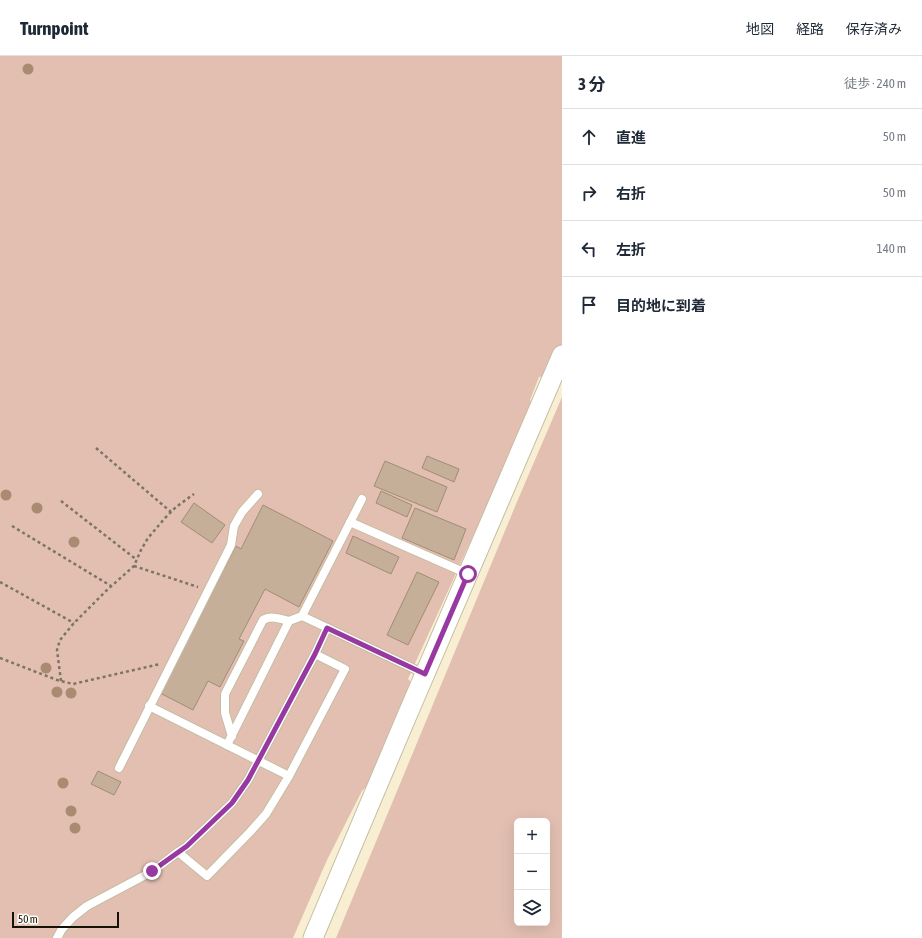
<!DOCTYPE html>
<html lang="ja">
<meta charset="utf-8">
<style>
:root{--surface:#fff;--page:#f6f6f7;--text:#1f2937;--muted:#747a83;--line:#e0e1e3}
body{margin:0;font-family:"Asap Condensed","Noto Sans JP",sans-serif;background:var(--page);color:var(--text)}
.controls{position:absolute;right:12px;bottom:12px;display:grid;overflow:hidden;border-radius:6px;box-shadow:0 4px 16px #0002}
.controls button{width:36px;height:36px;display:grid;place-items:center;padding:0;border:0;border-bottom:1px solid var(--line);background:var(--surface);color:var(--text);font:20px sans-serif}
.scale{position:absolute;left:12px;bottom:10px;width:107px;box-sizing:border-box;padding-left:4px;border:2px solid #141107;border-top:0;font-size:11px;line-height:14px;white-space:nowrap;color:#141107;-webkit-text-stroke:3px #fefcf7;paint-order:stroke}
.stop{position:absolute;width:12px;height:12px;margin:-9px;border:3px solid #9839a2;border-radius:50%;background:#fff}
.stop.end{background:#9839a2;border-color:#fff;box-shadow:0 1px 4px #0008}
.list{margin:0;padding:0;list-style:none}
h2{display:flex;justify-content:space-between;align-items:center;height:52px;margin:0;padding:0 16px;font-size:17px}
h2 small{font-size:13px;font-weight:400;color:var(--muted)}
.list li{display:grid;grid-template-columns:26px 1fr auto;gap:12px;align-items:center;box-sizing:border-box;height:56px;padding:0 16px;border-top:1px solid var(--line)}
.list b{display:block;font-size:15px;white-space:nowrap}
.list em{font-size:13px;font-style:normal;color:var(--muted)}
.icon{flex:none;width:22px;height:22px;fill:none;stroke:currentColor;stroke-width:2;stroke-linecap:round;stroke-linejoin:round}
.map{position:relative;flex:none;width:562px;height:882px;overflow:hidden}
header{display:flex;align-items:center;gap:24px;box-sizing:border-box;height:56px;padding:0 20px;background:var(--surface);border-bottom:1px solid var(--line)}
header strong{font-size:19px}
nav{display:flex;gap:22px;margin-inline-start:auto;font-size:14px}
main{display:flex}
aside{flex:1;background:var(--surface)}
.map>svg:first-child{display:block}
.green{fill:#e3bfb2;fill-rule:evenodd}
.building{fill:#c5af99;stroke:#a28c77}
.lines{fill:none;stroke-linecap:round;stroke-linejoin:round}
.service-casing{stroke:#c5bda1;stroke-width:10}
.tertiary-casing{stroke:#c5bda1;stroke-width:21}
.path{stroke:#7b7563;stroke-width:2.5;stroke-dasharray:3 3;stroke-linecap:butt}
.service{stroke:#fff;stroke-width:8}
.tertiary{stroke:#fff;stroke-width:19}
.tree{fill:#ab8a72}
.route{stroke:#9839a2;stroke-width:5}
</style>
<header>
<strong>Turnpoint</strong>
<nav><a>地図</a><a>経路</a><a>保存済み</a></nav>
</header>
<main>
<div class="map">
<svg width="562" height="882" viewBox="0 0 562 882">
<rect width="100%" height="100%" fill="#f8efd2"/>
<g class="green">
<path d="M0,0H562V289L555,306L546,320L539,321L530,344L533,348L408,623L412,627L398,662L388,679L383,693L380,706L370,727L362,735L327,804L293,882H0Z"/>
<path d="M562,341V882H336L519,441ZM517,765H547V867H517Z"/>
</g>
<g class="building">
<path d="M427,400L459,413L454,426L422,412Z"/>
<path d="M385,405L447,431L437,456L374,430Z"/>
<path d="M381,435L412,449L407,461L376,447Z"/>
<path d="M194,447L225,469L212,487L181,466Z"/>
<path d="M263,449L333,485L299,551L265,533L239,583L244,585L220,631L208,625L193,654L160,637L236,490L241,493Z"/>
<path d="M415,452L466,473L454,504L402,482Z"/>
<path d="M353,480L399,501L391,518L346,497Z"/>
<path d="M417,516L439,526L408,589L387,579Z"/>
<path d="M98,715L121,726L114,739L91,728Z"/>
</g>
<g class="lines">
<defs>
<g id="service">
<path d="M350,466L468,518"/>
<path d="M302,560L362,443"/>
<path d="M315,598L327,572"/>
<path d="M149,650L289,720"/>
<path d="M232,680L225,657V638L263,564C271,559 281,563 289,565"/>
<path d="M227,689L289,565L302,560L425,618"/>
<path d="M119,712L231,489L234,470L242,456L258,438"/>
<path d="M57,882L62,873L73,861L87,850L153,815L178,796L187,790L232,747L248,724L315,598L345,613L289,720L266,758L250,776L207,820L178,796"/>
</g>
<path id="tertiary" d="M313,882L406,662L562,299"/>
</defs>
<use href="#service" class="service-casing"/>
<use href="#tertiary" class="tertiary-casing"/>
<g class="path">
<path d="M96,392L171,456"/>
<path d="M61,445L137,504"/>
<path d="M12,470L111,530"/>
<path d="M134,510L198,531"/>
<path d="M0,526L74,567"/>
<path d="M0,602L57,624L73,628L160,608"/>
<path d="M61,625L57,594L60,584L74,567L107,534L134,510L141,494L148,482L165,462L176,451L194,438"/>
</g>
<use href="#service" class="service"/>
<use href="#tertiary" class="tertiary"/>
</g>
<g class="tree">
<circle cx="28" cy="13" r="5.5"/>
<circle cx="6" cy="439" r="5.5"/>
<circle cx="37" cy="452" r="5.5"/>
<circle cx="74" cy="486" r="5.5"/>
<circle cx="46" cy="612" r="5.5"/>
<circle cx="57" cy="636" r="5.5"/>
<circle cx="71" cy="637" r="5.5"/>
<circle cx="63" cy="727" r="5.5"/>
<circle cx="71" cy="755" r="5.5"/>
<circle cx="75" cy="772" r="5.5"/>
</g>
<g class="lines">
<path class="route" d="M152,815L187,790L232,747L248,724L315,598L327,572L425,618L468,518"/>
</g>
</svg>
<div class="controls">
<button>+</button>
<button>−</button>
<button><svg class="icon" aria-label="layers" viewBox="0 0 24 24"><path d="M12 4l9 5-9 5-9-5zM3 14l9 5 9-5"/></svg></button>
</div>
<div class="scale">50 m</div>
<div class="stop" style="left:468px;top:518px"></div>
<div class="stop end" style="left:152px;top:815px"></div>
</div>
<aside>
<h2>3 分<small>徒歩 · 240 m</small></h2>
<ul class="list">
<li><svg class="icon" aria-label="ahead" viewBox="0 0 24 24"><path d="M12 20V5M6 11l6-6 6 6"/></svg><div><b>直進</b></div><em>50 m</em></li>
<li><svg class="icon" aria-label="right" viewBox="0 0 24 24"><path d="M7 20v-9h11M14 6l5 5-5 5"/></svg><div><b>右折</b></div><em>50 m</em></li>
<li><svg class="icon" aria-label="left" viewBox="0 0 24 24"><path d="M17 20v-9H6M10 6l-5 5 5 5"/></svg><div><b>左折</b></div><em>140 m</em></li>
<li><svg class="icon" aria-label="arrive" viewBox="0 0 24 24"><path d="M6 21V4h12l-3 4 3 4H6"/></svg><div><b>目的地に到着</b></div></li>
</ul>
</aside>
</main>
